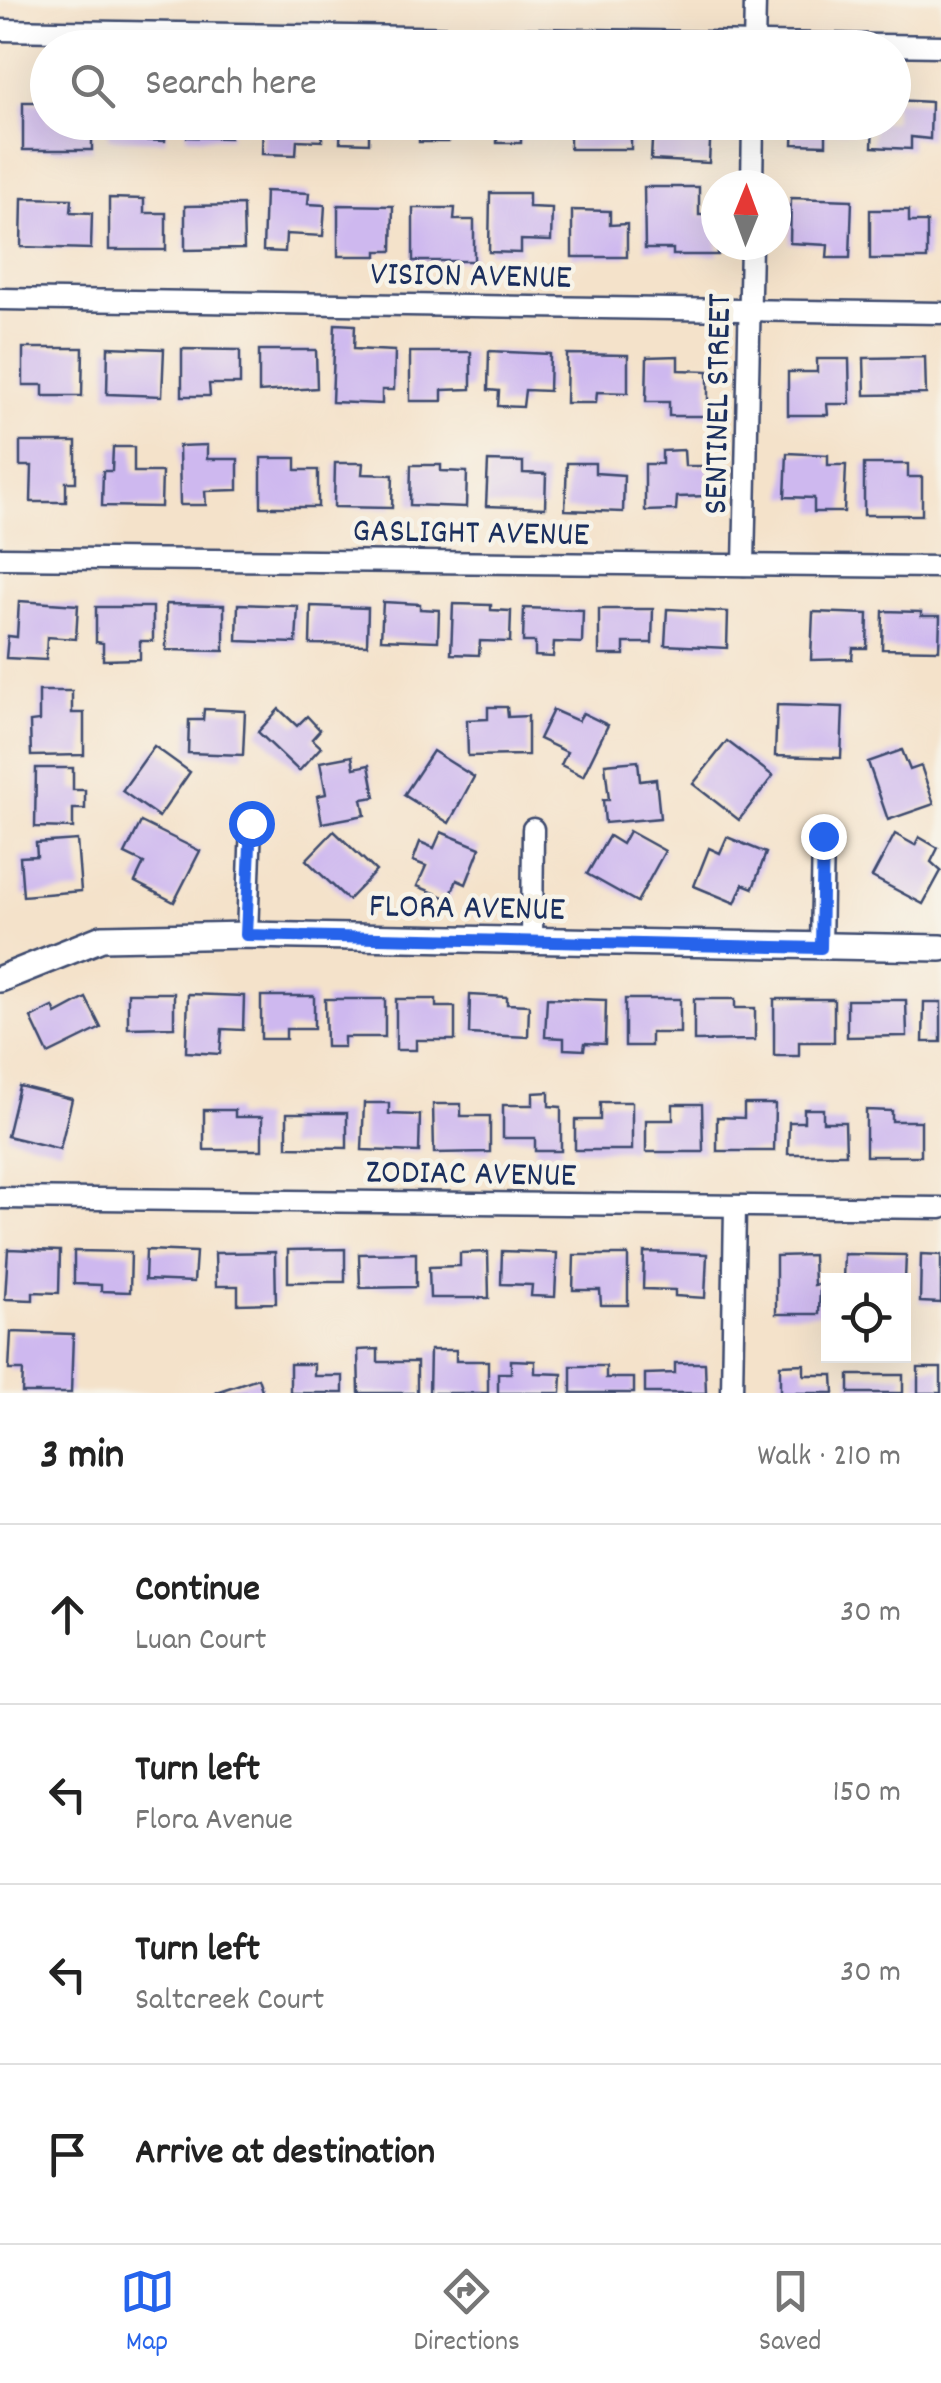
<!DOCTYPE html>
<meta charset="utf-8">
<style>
:root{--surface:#fff;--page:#f2f2f2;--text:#222;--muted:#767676;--line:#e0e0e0;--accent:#2563eb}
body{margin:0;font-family:Dekko,sans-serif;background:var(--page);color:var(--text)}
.controls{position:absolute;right:30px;bottom:30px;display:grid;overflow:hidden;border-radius:0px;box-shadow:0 10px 40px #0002}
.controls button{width:90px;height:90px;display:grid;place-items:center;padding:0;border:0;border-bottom:2px solid var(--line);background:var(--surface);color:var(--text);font:50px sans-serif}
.compass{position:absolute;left:701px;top:170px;width:90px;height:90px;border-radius:50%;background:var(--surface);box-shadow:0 10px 40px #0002;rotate:1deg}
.stop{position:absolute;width:30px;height:30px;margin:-22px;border:8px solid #2563eb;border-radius:50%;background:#fff}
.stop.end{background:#2563eb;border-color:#fff;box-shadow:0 2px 10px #0008}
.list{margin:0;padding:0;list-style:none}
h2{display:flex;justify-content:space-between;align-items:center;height:130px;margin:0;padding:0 40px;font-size:42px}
h2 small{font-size:32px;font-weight:400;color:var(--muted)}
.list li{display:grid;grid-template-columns:65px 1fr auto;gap:30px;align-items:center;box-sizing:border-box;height:180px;padding:0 40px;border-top:2px solid var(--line)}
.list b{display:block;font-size:38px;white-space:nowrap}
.list p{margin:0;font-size:32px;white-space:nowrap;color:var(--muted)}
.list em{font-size:32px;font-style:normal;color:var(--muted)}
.icon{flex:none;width:55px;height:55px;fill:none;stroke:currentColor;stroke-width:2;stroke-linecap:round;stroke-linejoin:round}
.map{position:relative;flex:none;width:941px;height:1393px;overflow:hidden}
.search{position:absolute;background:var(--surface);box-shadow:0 10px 40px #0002;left:30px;right:30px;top:30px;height:110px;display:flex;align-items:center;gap:25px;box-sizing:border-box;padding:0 35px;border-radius:55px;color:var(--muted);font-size:38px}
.sheet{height:850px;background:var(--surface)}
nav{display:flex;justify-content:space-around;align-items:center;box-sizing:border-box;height:140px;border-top:2px solid var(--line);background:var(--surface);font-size:28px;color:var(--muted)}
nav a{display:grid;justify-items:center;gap:5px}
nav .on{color:var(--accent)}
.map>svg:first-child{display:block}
.building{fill:#ceb8ef}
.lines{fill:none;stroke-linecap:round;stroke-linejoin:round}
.minor-casing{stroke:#3c4a6e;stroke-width:25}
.tertiary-casing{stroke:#3c4a6e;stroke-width:30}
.minor{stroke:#fff;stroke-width:20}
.tertiary{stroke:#fff;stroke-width:25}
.route{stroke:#2563eb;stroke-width:12}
.labels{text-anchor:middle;stroke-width:9;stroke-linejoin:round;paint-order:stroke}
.street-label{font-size:35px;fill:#1b2f5e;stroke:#f7f3e8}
</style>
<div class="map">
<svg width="941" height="1393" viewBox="0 0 941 1393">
<rect width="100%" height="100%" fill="#f7f3e8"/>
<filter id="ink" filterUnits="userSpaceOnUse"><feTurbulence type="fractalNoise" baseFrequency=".01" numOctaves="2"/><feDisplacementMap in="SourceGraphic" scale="20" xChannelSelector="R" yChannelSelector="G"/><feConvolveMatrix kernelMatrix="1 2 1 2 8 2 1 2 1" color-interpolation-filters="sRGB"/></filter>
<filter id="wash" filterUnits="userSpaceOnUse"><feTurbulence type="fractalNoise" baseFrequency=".0048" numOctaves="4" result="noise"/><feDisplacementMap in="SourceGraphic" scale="40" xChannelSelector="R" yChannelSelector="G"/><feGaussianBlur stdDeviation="2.25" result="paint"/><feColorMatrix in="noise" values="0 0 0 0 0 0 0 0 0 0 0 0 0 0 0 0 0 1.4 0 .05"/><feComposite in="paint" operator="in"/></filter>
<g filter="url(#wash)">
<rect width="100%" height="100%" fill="#f4e2ca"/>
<g id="blocks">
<g class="building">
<path d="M894,100L931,102L930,139L911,137V149L872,147L873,122H894Z"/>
<path d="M23,102H48V122H92V150H23Z"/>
<path d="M109,122H166L165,141L108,139Z"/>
<path d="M187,122H231L230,138L187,137Z"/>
<path d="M263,122H323L322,141L297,140L296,155L262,154Z"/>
<path d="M341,122H399V127L369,126V143L340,142Z"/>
<path d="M419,122H475V132L448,133V142H419Z"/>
<path d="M497,122H552V135L521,134V143H497Z"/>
<rect x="570" y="122" width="61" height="27"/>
<path d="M653,122H711L709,163L651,160Z"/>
<path d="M794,122H852V132L826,131V145L793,144Z"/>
<path d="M644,187H699V215H716L718,255H673V249H645Z"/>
<path d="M265,191L309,193L308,204L325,205L323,236L286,234L285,252L263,251Z"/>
<path d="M490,193H529V207L552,208L551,241L521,240V253L489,252Z"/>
<path d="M22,198L72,199L71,212L92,213L91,249L21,247Z"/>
<path d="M109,198L144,199V213H166V250H109Z"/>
<path d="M791,198L852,200L850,258H827L828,245L790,243Z"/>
<path d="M243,205L244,249L185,250V206Z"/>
<path d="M338,205L393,206L392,251H377V256H338Z"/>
<path d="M413,208H455L454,220H474V261H413Z"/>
<path d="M572,210L610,211V225L627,224V257H572Z"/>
<path d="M870,210H909V222H927V259H870Z"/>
<path d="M335,324L355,325L354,349L395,351L394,390H382V404L332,402Z"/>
<path d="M108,347L164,349L162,396L107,394Z"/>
<path d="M23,348H83L82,396H43V385H23Z"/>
<path d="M182,349L240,350V384H209L210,396H182Z"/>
<path d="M259,350H316L317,388L259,392Z"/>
<path d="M489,351L550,354L549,391L525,390L523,407L498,406L499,391L488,390Z"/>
<path d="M410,352H471V389L442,390V401H410Z"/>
<path d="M567,354L628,355V393L597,392L596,403H566Z"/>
<path d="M678,356V370L708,371V416H669V402H646L647,357Z"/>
<path d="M925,357L926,394L865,395L864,358Z"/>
<path d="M817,359H849L850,404H827L828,415H788V372H817Z"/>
<path d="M20,442H76V482H66V502H31L32,466H20Z"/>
<path d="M207,445V459H238V490L205,491L206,505H180L179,446Z"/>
<path d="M113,447H134V472H162L161,507L102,506L103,471H112Z"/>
<path d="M684,450L685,466H708V496L677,497L676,510L645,511V464H662V451Z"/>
<path d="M787,453L828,455V465H846L844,512H814V498L785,497Z"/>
<path d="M261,458H296V470H318V507H261Z"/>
<path d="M488,461L523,462V473L546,474L545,508L486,506Z"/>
<path d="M335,463H363L362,474L393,475L392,508L334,507Z"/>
<path d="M567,463H595V473L624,475L623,512L565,510Z"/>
<path d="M864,464H908V477H922V515H864Z"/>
<path d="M411,465H441V471L467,472L466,507L410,505Z"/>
<path d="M19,601L78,605L76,639L47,637L46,660L6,658L8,636L17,637Z"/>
<path d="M383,602L420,604V609L439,610L438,641L381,639Z"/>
<path d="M166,604L224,605V651L166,650Z"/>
<path d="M238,604L298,606L296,643L237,641Z"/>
<path d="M453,604L491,605V610L511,611L510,642L480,641L479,655L451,654Z"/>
<path d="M311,606L368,608L367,645L310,644Z"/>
<path d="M96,607H153V641H140V659L103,660V643L96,642Z"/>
<path d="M524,608L583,610L582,643L554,642L553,657L535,656V642H523Z"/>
<path d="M599,609H653L652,643H624V655H599Z"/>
<path d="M667,609L728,612L727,648L665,645Z"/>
<path d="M883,611L921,612V616H940L939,650L882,649Z"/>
<path d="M813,612L868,614L867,648H853L852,659L811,660Z"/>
<path d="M39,691H72V713H84V755L31,756L30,722L39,721Z"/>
<path d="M777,705L843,707L841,758L775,756Z"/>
<path d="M488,707H507L508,717L528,716V755L468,756L467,720L488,719Z"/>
<path d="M204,709L245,711L243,755L188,753L189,720H203Z"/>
<path d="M279,709L297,726L307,716L320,730L312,739L321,747L299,771L258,732Z"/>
<path d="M553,710L578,721L583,713L608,725L583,776L561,765L567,752L539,739Z"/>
<path d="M727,741L773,776L739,820L693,784Z"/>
<path d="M154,746L190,772L159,817L122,791Z"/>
<path d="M902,750L910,770L921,766L934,804L888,820L868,762Z"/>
<path d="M433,751L474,777L449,823L404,795Z"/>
<path d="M352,756L354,768L369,765L375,797L362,799L365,815L322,823L317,796L326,794L320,762Z"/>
<path d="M638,761L640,781L656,779L660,818L605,823L603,800H609L605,764Z"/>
<path d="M36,768H73V790H85V809H73V828L35,827Z"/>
<path d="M141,822L200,851L174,902L135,882L144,863L125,854Z"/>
<path d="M334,831L376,871L348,900L306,860Z"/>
<path d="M629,831L665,851L637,902L587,874L609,836L622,844Z"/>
<path d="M441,832L480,848L466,884L457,880L449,899L417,886L426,866L413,861L420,842L434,848Z"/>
<path d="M895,834L915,845L919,837L938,848L931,862L941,871L923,904L872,877Z"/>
<path d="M727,837L766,853L753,888L743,884L735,903L694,886L709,848L720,853Z"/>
<path d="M77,840L81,891L23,896L20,857L37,856L36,843Z"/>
<path d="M128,993H174V1027L128,1028Z"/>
<path d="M188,994L244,996L243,1030L222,1029L220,1054L186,1052Z"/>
<path d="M470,995L507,997V1004L529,1005L528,1037L469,1034Z"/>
<path d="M261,996H314V1029H286V1039H261Z"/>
<path d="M86,998L101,1028L48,1054L31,1018L53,1007L56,1014Z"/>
<path d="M547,998L606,1000L605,1044L585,1043L584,1050L564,1049V1038L545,1037Z"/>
<path d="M325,999H385V1037H344V1047H326Z"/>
<path d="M396,999H436V1007H455V1040H416V1050H396Z"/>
<path d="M625,999H680V1033H651V1046H625Z"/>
<path d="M694,999H735V1008H755V1040L694,1041Z"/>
<path d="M774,999H834V1042H799V1056H774Z"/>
<path d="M847,1000H906L907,1036L847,1037Z"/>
<path d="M924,1002H941V1042H923Z"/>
<path d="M19,1086L72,1099L60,1149L7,1136Z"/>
<path d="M549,1092V1106L561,1107V1151H535V1138H503V1105H533V1093Z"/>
<path d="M600,1102H632V1150H575V1120H600Z"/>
<path d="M364,1103H389V1114L420,1115L419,1152L362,1150Z"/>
<path d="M433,1104H461V1116H490V1152L434,1153Z"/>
<path d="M673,1104H702L703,1152H646V1120H673Z"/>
<path d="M744,1104H775L774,1151H717V1117L744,1118Z"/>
<path d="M804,1109H823V1122H845L846,1154H788L789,1122H804Z"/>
<path d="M204,1110H235V1117H262V1150H204Z"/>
<path d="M866,1110L892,1111V1121H921V1156H866Z"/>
<path d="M287,1113H347V1148L287,1147Z"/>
<path d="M8,1249L60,1251L59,1293L33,1292V1300L5,1299Z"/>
<path d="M345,1249V1282H288V1250Z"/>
<path d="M146,1250L196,1252L194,1282L145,1280Z"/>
<path d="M74,1251L131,1252L130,1292L101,1291V1285L74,1284Z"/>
<path d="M502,1251L557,1253L555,1297L531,1296L532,1285L501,1284Z"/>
<path d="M275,1252L276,1303L238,1304V1286H216L215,1253Z"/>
<path d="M488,1252L489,1298H430L429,1267L460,1266V1253Z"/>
<path d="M644,1252L707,1254L705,1298L675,1296V1290L643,1289Z"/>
<path d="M416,1253V1287L360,1288L359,1254Z"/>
<path d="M844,1254L906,1255L905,1280H843Z"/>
<path d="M921,1254L941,1255V1303L920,1302Z"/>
<path d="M574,1255H628V1305H601L600,1290H573Z"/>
<path d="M813,1255L814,1285L820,1284L819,1314H776V1256Z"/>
<path d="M11,1332L73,1334L71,1393H22L23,1370H9Z"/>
<path d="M378,1349V1362H417V1393H359L358,1350Z"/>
<path d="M430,1350H456V1361H488V1393H429Z"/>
<path d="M511,1360L535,1361V1373L562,1374L561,1393H498V1373H511Z"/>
<path d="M675,1363H705L706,1393H645V1374L675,1373Z"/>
<path d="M290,1364H314V1376H343V1393H290Z"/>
<path d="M804,1364V1375H833L834,1393H780V1365Z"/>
<path d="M571,1366H606V1378H634V1393H571Z"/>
<rect x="918" y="1368" width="23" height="25"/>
<rect x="849" y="1375" width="54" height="18"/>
<path d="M258,1378L263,1393H216V1392Z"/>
</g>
</g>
</g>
<g filter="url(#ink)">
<use href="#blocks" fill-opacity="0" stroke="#3c4a6e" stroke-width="2.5"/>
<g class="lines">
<defs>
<g id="minor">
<path d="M0,30L941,46"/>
<path d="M754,48L755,0"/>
<path d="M752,185L753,122"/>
<path d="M0,299L941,313"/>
<path d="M0,558L941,567"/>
<path d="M744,565L751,245"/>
<path d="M247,935L251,823"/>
<path d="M532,941L533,829"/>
<path d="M821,948L823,836"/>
<path d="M0,1198L941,1208"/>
<path d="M732,1393L735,1207"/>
</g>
<path id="tertiary" d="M0,979L102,938L247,935L941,948"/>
</defs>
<use href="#minor" class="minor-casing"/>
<use href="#tertiary" class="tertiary-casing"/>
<use href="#minor" class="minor"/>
<use href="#tertiary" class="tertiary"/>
</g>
</g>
<g class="lines" filter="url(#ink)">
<path class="route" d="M251,823L246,935L821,948L823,836"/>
</g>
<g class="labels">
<g class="street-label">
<text transform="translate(471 273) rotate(1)" y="12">VISION AVENUE</text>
<text transform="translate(715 404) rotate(-89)" y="12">SENTINEL STREET</text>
<text transform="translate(471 530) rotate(1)" y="12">GASLIGHT AVENUE</text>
<text transform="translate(467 905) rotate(1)" y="12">FLORA AVENUE</text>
<text transform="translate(471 1171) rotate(1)" y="12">ZODIAC AVENUE</text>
</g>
</g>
</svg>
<div class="controls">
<button><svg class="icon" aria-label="locate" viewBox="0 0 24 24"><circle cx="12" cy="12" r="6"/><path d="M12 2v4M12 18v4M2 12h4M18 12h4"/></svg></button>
</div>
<svg class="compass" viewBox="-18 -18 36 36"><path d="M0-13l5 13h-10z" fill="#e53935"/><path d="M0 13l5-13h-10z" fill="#767676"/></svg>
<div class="stop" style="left:251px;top:823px"></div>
<div class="stop end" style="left:823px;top:836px"></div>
<div class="search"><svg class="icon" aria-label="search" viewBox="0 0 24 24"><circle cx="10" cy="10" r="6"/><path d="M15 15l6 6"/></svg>Search here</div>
</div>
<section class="sheet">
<h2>3 min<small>Walk · 210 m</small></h2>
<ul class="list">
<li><svg class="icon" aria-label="ahead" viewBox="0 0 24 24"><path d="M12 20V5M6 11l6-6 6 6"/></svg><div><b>Continue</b><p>Luan Court</p></div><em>30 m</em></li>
<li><svg class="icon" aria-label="left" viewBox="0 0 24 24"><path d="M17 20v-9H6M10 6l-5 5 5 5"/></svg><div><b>Turn left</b><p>Flora Avenue</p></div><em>150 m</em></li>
<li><svg class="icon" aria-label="left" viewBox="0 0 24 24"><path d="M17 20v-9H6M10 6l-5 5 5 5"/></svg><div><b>Turn left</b><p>Saltcreek Court</p></div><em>30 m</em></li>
<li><svg class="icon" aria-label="arrive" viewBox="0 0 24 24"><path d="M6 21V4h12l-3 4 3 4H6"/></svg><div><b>Arrive at destination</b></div></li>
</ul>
</section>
<nav>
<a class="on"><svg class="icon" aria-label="map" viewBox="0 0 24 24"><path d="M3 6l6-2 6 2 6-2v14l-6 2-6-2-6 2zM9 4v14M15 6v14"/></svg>Map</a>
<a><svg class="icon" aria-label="directions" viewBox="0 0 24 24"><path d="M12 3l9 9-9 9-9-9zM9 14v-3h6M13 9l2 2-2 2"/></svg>Directions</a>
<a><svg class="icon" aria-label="saved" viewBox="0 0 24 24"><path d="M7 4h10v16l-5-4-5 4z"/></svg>Saved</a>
</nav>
